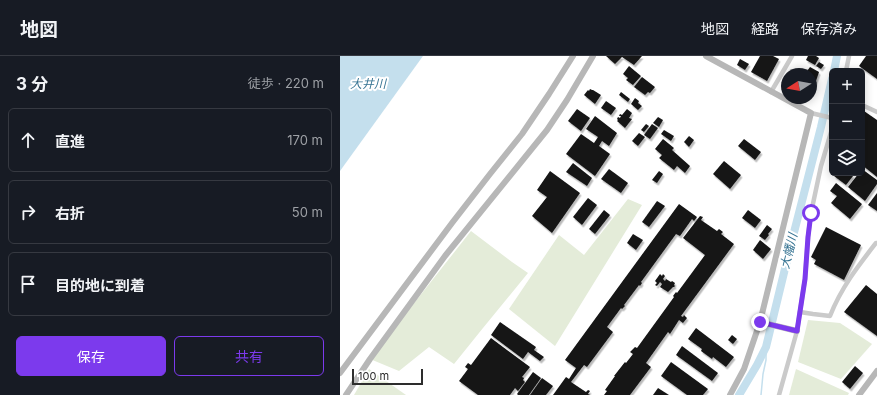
<!DOCTYPE html>
<html lang="ja">
<meta charset="utf-8">
<style>
:root{--surface:#171b24;--page:#20242c;--text:#f1f3f6;--muted:#9ea1a6;--line:#363941;--accent:#7c3aed}
body{margin:0;font-family:Inter,"Noto Sans JP",sans-serif;background:var(--page);color:var(--text)}
.controls{position:absolute;right:12px;top:12px;display:grid;overflow:hidden;border-radius:6px;box-shadow:0 2px 10px #0003}
.controls button{width:36px;height:36px;display:grid;place-items:center;padding:0;border:0;border-bottom:1px solid var(--line);background:var(--surface);color:var(--text);font:20px sans-serif}
.compass{position:absolute;left:441px;top:12px;width:36px;height:36px;border-radius:50%;background:var(--surface);box-shadow:0 2px 10px #0003;rotate:259deg}
.scale{position:absolute;left:12px;bottom:10px;width:71px;box-sizing:border-box;padding-left:4px;border:2px solid #2d2d2d;border-top:0;font-size:11px;line-height:14px;white-space:nowrap;color:#2d2d2d;-webkit-text-stroke:3px #fff;paint-order:stroke}
.stop{position:absolute;width:12px;height:12px;margin:-9px;border:3px solid #7c3aed;border-radius:50%;background:#fff}
.stop.end{background:#7c3aed;border-color:#fff;box-shadow:0 1px 4px #0008}
.list{margin:0;padding:0;list-style:none}
h2{display:flex;justify-content:space-between;align-items:center;height:52px;margin:0;padding:0 16px;font-size:17px}
h2 small{font-size:13px;font-weight:400;color:var(--muted)}
.list li{display:grid;grid-template-columns:26px 1fr auto;gap:12px;align-items:center;box-sizing:border-box;height:64px;margin:0 8px 8px;padding:0 8px;border:1px solid var(--line);border-radius:6px}
.list b{display:block;font-size:15px;white-space:nowrap}
.list em{font-size:13px;font-style:normal;color:var(--muted)}
.actions{display:flex;gap:8px;padding:12px 16px}
.actions a{flex:1;padding:9px 0;border:1px solid var(--accent);border-radius:6px;text-align:center;font-size:14px;color:var(--accent)}
.actions .main{background:var(--accent);color:#fff}
.icon{flex:none;width:22px;height:22px;fill:none;stroke:currentColor;stroke-width:2;stroke-linecap:round;stroke-linejoin:round}
.map{position:relative;flex:none;width:537px;height:339px;overflow:hidden}
header{display:flex;align-items:center;gap:24px;box-sizing:border-box;height:56px;padding:0 20px;background:var(--surface);border-bottom:1px solid var(--line)}
header strong{font-size:19px}
nav{display:flex;gap:22px;margin-inline-start:auto;font-size:14px}
main{display:flex}
aside{flex:1;background:var(--surface)}
.map>svg:first-child{display:block}
.green{fill:#e4ecd9}
.water{fill:#c4dfed}
.lines{fill:none;stroke-linecap:round;stroke-linejoin:round}
.stream{stroke:#c4dfed;stroke-width:1.5}
.river{stroke:#c4dfed;stroke-width:8}
.building{fill:#141414;filter:url(#shadow)}
.street{stroke:#cacaca;stroke-width:4.5}
.secondary{stroke:#b7b7b7;stroke-width:6}
.route{stroke:#7c3aed;stroke-width:5}
.labels{text-anchor:middle;stroke-width:4;stroke-linejoin:round;paint-order:stroke}
.water-label{font-size:12px;font-style:italic;fill:#367493;stroke:#fff}
</style>
<header>
<strong>地図</strong>
<nav><a>地図</a><a>経路</a><a>保存済み</a></nav>
</header>
<main>
<aside>
<h2>3 分<small>徒歩 · 220 m</small></h2>
<ul class="list">
<li><svg class="icon" aria-label="ahead" viewBox="0 0 24 24"><path d="M12 20V5M6 11l6-6 6 6"/></svg><div><b>直進</b></div><em>170 m</em></li>
<li><svg class="icon" aria-label="right" viewBox="0 0 24 24"><path d="M7 20v-9h11M14 6l5 5-5 5"/></svg><div><b>右折</b></div><em>50 m</em></li>
<li><svg class="icon" aria-label="arrive" viewBox="0 0 24 24"><path d="M6 21V4h12l-3 4 3 4H6"/></svg><div><b>目的地に到着</b></div></li>
</ul>
<div class="actions"><a class="main">保存</a><a>共有</a></div>
</aside>
<div class="map">
<svg width="537" height="339" viewBox="0 0 537 339">
<defs>
<filter id="shadow"><feDropShadow dx="1.5" dy="2.5" stdDeviation="0" flood-color="#0004"/></filter>
</defs>
<rect width="100%" height="100%" fill="#fff"/>
<g class="green">
<path d="M288,143L302,149L215,290L169,253L219,179L244,199Z"/>
<path d="M131,175L172,206L188,217L143,272L114,308L89,291L59,315L30,303Z"/>
<path d="M468,264L500,267L532,288L501,323L458,306Z"/>
<path d="M29,313L66,339H14Z"/>
<path d="M456,313L509,337L508,339H449Z"/>
</g>
<path class="water" d="M0,0H83L0,115Z"/>
<g class="lines">
<path class="stream" d="M421,339L423,318L426,304V291"/>
<g class="river">
<path d="M494,15L497,0"/>
<path d="M399,339L417,309L426,291L450,192L481,71L492,23"/>
</g>
</g>
<g class="building">
<path d="M266,0H302L294,9L282,1L275,8Z"/>
<path d="M420,0H433L439,3L427,25L411,16Z"/>
<path d="M468,0H476L479,2L475,9L466,4Z"/>
<path d="M526,0H537V23L519,10Z"/>
<path d="M400,3L409,8L405,14L397,9Z"/>
<path d="M479,6L484,9L481,13L476,10Z"/>
<path d="M289,10L301,20L293,29L286,24L288,22L283,18Z"/>
<path d="M470,11L479,16L474,31L471,30V18H465Z"/>
<path d="M302,21L315,31L310,37L308,36L305,39L294,31Z"/>
<path d="M250,33L252,34H253L261,39L255,48L244,39L248,34L249,35Z"/>
<path d="M281,36L290,43L288,46L279,39Z"/>
<path d="M295,42L299,45L298,47L302,50L298,54L291,48Z"/>
<path d="M266,45L276,52L271,59L261,52Z"/>
<path d="M237,53L250,62L241,75L228,65Z"/>
<path d="M287,53L292,57L289,62L292,63L285,72L277,65L278,64L277,63L278,61L280,62L281,60H279L280,58L282,59Z"/>
<path d="M524,55L537,64V121L522,109V58Z"/>
<path d="M255,60L277,77L269,90L262,85L259,90L270,98L255,120L226,98L241,78L254,87L258,81L246,73Z"/>
<path d="M318,61L323,64L319,71L313,67Z"/>
<path d="M306,68L309,70L304,76L301,74Z"/>
<path d="M312,68L318,72L310,83L304,79Z"/>
<path d="M324,74L334,80L331,85L321,78Z"/>
<path d="M299,77L305,81L298,90L292,85Z"/>
<path d="M349,80L354,84L349,91L344,86Z"/>
<path d="M323,83L334,92L332,94L350,110L345,117L337,110L334,114L319,102L322,99L315,93Z"/>
<path d="M404,83L421,96L415,104L398,90Z"/>
<path d="M384,105L401,119L390,133L373,118Z"/>
<path d="M233,107L252,122L247,130L226,116Z"/>
<path d="M269,113L288,127L281,137L261,123Z"/>
<path d="M522,113L537,124V128L525,145L508,131L519,117H522Z"/>
<path d="M210,115L240,137L212,177L192,160L207,141L197,134Z"/>
<path d="M319,115L323,118L317,127L312,124Z"/>
<path d="M496,117H509L513,120L506,129L494,120Z"/>
<path d="M496,127L522,148L510,163L491,147L497,140L490,135Z"/>
<path d="M537,137V155L528,149Z"/>
<path d="M248,142L257,149L242,169L233,161Z"/>
<path d="M317,145L325,150L309,171L302,166Z"/>
<path d="M339,148L357,161L354,165L352,163L340,180L336,178L301,226L302,227L300,230L299,229L284,249L285,250L282,253L281,252L267,271L273,276L247,311L244,309L231,326L246,336L248,334L250,335L248,338L250,339H213L226,321L229,323L236,312L225,304Z"/>
<path d="M264,154L270,159L255,178L249,173Z"/>
<path d="M408,154L421,164L415,172L402,162Z"/>
<path d="M360,160L363,161L361,164L377,175L379,173L383,176L381,178L394,188L341,260L343,261L344,259L347,262L343,267L339,264L330,278L328,276L306,307L311,311L290,339H264L267,335L265,334L275,320H274L285,306L286,307L293,298L290,296L295,291L297,292L334,241L333,240L336,236L337,237L365,199L343,182Z"/>
<path d="M427,169L432,173L428,178L429,179L425,184L419,180Z"/>
<path d="M486,171L521,189L504,224L474,208L476,204L471,201Z"/>
<path d="M293,178L303,184L296,194L287,187Z"/>
<path d="M420,184L431,193L423,203L413,194Z"/>
<path d="M320,218L322,220L323,218L325,220L323,223L325,225L326,223L331,226L332,225L335,227L334,229L335,230L334,231H333L328,236L320,231L322,228L320,226L317,230L315,229L317,227L315,225Z"/>
<path d="M526,229L537,238V280L504,256Z"/>
<path d="M160,266L196,291L194,294L204,301L200,305L188,296L183,303L151,279Z"/>
<path d="M356,272L394,301L386,311L373,301L372,303L361,295L362,293L348,283Z"/>
<path d="M392,279L397,283L393,288L388,284Z"/>
<path d="M151,282L190,311L182,321L184,322L183,324L185,326L178,335L175,332L170,339H138L119,325L128,313L125,311L128,307L131,309Z"/>
<path d="M342,290L378,317L372,325L336,299Z"/>
<path d="M331,306L368,333L363,339H347L321,320Z"/>
<path d="M515,310L523,317L510,333L502,326Z"/>
<path d="M193,316L201,322L189,339H178L177,338Z"/>
<path d="M202,322L213,330L206,339H190Z"/>
<path d="M318,332L329,339H313Z"/>
</g>
<g class="lines">
<g class="street">
<path d="M506,15L509,0"/>
<path d="M431,36L452,0"/>
<path d="M522,49L537,56"/>
<path d="M471,57L492,62"/>
<path d="M460,256L473,258L490,260C501,232 518,210 536,187H537"/>
<path d="M439,339L457,275L465,223L468,181L471,157L481,110L492,73"/>
</g>
<g class="secondary">
<path d="M366,0L471,57L420,266L404,313L390,339"/>
<path d="M420,266L457,275"/>
<path d="M0,317L112,167L150,118L182,78L209,38L233,0"/>
<path d="M6,339L30,303L105,200L207,74L227,44L253,0"/>
<path d="M519,339L537,315"/>
</g>
</g>
<g class="lines">
<path class="route" d="M420,266L457,275L465,223L468,181L471,157"/>
</g>
<g class="labels">
<g class="water-label">
<text x="28" y="32">大井川</text>
<text transform="translate(449 195) rotate(-76)" y="4">大幡川</text>
</g>
</g>
</svg>
<div class="controls">
<button>+</button>
<button>−</button>
<button><svg class="icon" aria-label="layers" viewBox="0 0 24 24"><path d="M12 4l9 5-9 5-9-5zM3 14l9 5 9-5"/></svg></button>
</div>
<svg class="compass" viewBox="-18 -18 36 36"><path d="M0-13l5 13h-10z" fill="#e53935"/><path d="M0 13l5-13h-10z" fill="#9ea1a6"/></svg>
<div class="scale">100 m</div>
<div class="stop" style="left:471px;top:157px"></div>
<div class="stop end" style="left:420px;top:266px"></div>
</div>
</main>
